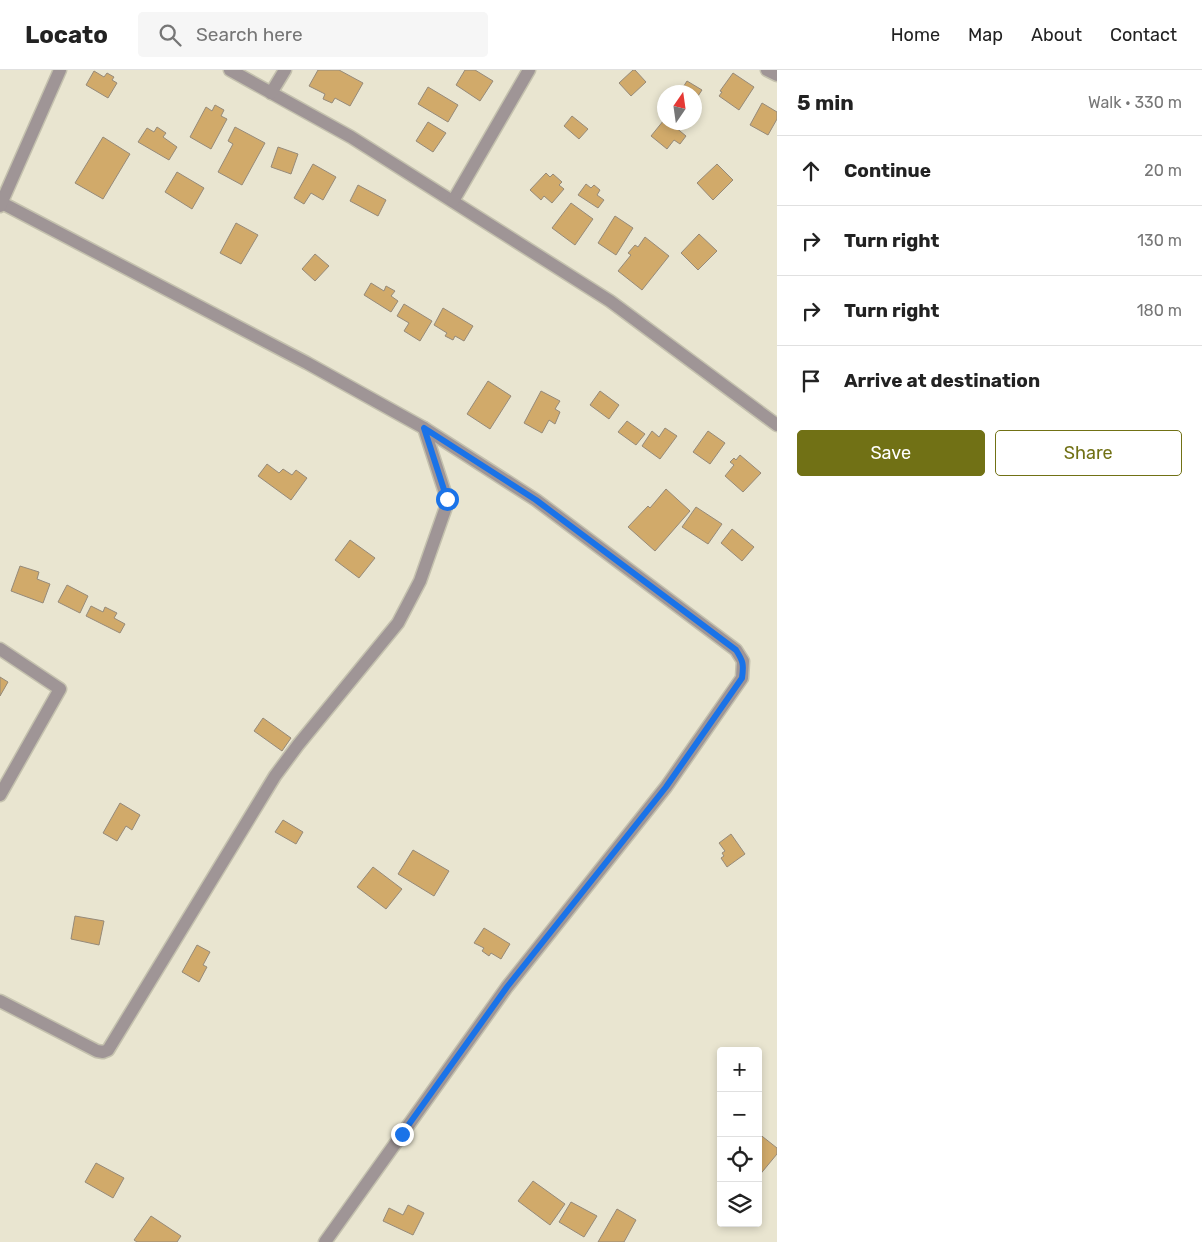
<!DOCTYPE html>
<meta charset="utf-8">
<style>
:root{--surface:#fff;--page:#f6f6f6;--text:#222;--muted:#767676;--line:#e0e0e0;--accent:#717115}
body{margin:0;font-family:Rubik,sans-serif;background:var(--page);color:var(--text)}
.controls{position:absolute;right:15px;bottom:15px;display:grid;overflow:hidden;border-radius:5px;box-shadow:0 2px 8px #0003}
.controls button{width:45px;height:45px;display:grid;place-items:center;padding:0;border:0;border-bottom:1px solid var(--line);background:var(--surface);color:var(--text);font:25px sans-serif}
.compass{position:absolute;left:657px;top:15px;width:45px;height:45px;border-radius:50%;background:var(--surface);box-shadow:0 2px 8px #0003;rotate:13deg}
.stop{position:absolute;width:15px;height:15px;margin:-11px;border:4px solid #1a73e8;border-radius:50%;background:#fff}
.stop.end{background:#1a73e8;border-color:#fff;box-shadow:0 1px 5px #0008}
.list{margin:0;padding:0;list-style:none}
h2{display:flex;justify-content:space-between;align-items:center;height:65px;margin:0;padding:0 20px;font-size:21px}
h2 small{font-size:16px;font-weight:400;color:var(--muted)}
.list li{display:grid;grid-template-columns:32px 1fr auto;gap:15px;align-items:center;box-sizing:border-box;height:70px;padding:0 20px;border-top:1px solid var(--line)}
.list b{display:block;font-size:19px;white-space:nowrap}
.list em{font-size:16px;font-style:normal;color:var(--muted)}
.actions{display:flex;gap:10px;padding:15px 20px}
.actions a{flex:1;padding:11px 0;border:1px solid var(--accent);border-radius:5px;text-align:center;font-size:18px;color:var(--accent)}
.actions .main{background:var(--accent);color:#fff}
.icon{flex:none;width:28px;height:28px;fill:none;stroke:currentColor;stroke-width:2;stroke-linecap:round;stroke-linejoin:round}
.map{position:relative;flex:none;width:777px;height:1172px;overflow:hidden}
header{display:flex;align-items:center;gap:30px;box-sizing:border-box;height:70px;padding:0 25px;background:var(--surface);border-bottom:1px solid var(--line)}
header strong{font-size:24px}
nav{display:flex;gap:28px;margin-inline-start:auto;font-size:18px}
.search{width:350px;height:45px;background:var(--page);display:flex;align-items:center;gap:12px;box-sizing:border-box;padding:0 18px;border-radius:5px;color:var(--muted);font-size:19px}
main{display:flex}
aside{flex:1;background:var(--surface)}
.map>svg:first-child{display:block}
.building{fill:#d1aa6a;stroke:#968a79}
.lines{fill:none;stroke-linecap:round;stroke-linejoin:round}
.minor-casing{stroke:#c4c1ae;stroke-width:15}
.minor{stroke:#9f9596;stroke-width:12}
.route{stroke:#1a73e8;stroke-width:6}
</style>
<header>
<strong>Locato</strong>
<div class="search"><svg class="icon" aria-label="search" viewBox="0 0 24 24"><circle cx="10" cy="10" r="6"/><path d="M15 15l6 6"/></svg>Search here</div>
<nav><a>Home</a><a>Map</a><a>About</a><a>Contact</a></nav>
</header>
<main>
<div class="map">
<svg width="777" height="1172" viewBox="0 0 777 1172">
<rect width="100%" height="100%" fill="#e9e5d0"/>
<g class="building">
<path d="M318,0H339L363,13L350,36L335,28L332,33L323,29L325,24L309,16Z"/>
<path d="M465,0H475L493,11L480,31L456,15Z"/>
<path d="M633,0H635L646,12L631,26L619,13Z"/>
<path d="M94,1L104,7L107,3L114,7L112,10L117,13L108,28L86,15Z"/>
<path d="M733,3L754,17L739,40L719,26L722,22L720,21Z"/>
<path d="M687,11L702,20L694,32V22H680Z"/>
<path d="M428,17L458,35L448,52L418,34Z"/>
<path d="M762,33L777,42V49L768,65L750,55Z"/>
<path d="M215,35L224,40L221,46L227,49L211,79L190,67L206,37L212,41Z"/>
<path d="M572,46L588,59L579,69L564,56Z"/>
<path d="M664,50V52H669L686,66L680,74L674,70L667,79L651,66Z"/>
<path d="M428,52L446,63L433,82L416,71Z"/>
<path d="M157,57L166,63L163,67L177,77L169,90L138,72L147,58L154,62Z"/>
<path d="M235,57L265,73L242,115L218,102L233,74L228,71Z"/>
<path d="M103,67L130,84L103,129L75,113Z"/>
<path d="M278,77L298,84L291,104L271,97Z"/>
<path d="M313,94L336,107L323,130L311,123L304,134L294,128Z"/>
<path d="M717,94L733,110L713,130L697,113Z"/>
<path d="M177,102L204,118L192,139L165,122Z"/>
<path d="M546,103L550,107L553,104L562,112L559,115L564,119L552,133L544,126L541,130L530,120Z"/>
<path d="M586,114L591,118L594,115L600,120L597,125L604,130L598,138L578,125Z"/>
<path d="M358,115L386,130L378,146L350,131Z"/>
<path d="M571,133L593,149L575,175L552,158Z"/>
<path d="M615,146L633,158L616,185L598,173Z"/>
<path d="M236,153L258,165L241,194L220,183Z"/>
<path d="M699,164L717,181L698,200L681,183Z"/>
<path d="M645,167L669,186L642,220L618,201L631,185L628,183L635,175L638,177Z"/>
<path d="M315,184L329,196L315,211L302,199Z"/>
<path d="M371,213L384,221L386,216L395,221L391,226L398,231L391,242L364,225Z"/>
<path d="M404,234L432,251L420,271L404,261L409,253L397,246Z"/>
<path d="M443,238L473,256L464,271L455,266L453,270L445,266L447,263L434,255Z"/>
<path d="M488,311L511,326L490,359L467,344Z"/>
<path d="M541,321L560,331L555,339L560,342L555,354L549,350L542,363L524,353Z"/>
<path d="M600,321L619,335L609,349L590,335Z"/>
<path d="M627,351L645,364L636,375L618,362Z"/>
<path d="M665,358L677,366L660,389L642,376L652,361L659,367Z"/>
<path d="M708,361L725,373L710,394L693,382Z"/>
<path d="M740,385L761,403L743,422L725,406L734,395L730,392L734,388L736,390Z"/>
<path d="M267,394L279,403L283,399L292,405L296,400L307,408L291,430L258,406Z"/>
<path d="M666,419L690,441L655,481L628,457L648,436L650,438Z"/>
<path d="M696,437L722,454L708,474L682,457Z"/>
<path d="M732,459L754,477L742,491L721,473Z"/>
<path d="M350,470L375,488L359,508L335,490Z"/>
<path d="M20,496L39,502L37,509L50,514L43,533L11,521Z"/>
<path d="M67,515L88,526L80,543L58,532Z"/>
<path d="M91,536L103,542L105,537L117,543L114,548L125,554L120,563L86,546Z"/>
<path d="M0,607L8,612L0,626Z"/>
<path d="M263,648L291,668L282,681L254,661Z"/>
<path d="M120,733L140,745L132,760L126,756L117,771L103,763Z"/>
<path d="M283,750L303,762L296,774L275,762Z"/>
<path d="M731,764L745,784L727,797L721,788L724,786L722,783L725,781L719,773Z"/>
<path d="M413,780L449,801L434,826L398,804Z"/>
<path d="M373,797L402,819L386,839L357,817Z"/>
<path d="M75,846L104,851L99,875L71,869Z"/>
<path d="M484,858L510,874L501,889L491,883L489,886L482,881L484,878L474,873Z"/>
<path d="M197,875L210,882L203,895L207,897L199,912L182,902Z"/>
<path d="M758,1063L777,1078V1084L758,1107Z"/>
<path d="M96,1093L124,1108L113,1128L85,1112Z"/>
<path d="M533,1111L565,1134L550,1155L518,1131Z"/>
<path d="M571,1132L597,1146L584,1167L559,1152Z"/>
<path d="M408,1135L424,1143L413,1165L383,1151L389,1138L403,1145Z"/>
<path d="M617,1139L636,1150L624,1172H598Z"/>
<path d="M151,1146L181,1166L177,1172H137L134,1170Z"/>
</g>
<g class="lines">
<defs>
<g id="minor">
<path d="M230,0L351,67L610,231L777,355"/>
<path d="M767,0L777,5"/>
<path d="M271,23L285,0"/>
<path d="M453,131L529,0"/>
<path d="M0,132L307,293L424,358L536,430L736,580L743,591L742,608L666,717L507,917L325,1172"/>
<path d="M0,136L60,0"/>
<path d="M0,579L60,619L0,725"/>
<path d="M0,931L97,981L103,982L108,980L275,706L298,675L398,553L420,511L446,437L447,429L424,358"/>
</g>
</defs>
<use href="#minor" class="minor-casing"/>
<use href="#minor" class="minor"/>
</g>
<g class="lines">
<path class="route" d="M402,1064L507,917L666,717L742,608C744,594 743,591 736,580L536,430L424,358L447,429"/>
</g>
</svg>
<div class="controls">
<button>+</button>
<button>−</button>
<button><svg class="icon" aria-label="locate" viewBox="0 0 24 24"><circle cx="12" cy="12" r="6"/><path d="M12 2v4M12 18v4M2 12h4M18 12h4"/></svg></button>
<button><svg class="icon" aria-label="layers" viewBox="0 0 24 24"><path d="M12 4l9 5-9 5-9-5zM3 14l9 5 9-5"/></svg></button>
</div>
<svg class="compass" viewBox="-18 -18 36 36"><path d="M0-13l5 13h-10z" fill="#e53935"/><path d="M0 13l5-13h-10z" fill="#767676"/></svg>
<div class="stop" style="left:447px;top:429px"></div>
<div class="stop end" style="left:402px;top:1064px"></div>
</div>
<aside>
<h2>5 min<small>Walk · 330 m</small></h2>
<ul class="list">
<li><svg class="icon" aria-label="ahead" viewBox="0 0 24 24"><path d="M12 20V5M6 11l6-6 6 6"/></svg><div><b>Continue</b></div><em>20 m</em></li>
<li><svg class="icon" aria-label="right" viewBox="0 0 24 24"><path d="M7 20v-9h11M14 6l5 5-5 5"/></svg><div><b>Turn right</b></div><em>130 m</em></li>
<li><svg class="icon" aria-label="right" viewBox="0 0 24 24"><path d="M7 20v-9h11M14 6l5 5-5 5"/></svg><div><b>Turn right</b></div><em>180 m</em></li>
<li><svg class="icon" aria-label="arrive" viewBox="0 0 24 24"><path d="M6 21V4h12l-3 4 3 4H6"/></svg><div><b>Arrive at destination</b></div></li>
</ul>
<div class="actions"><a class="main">Save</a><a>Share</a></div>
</aside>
</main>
